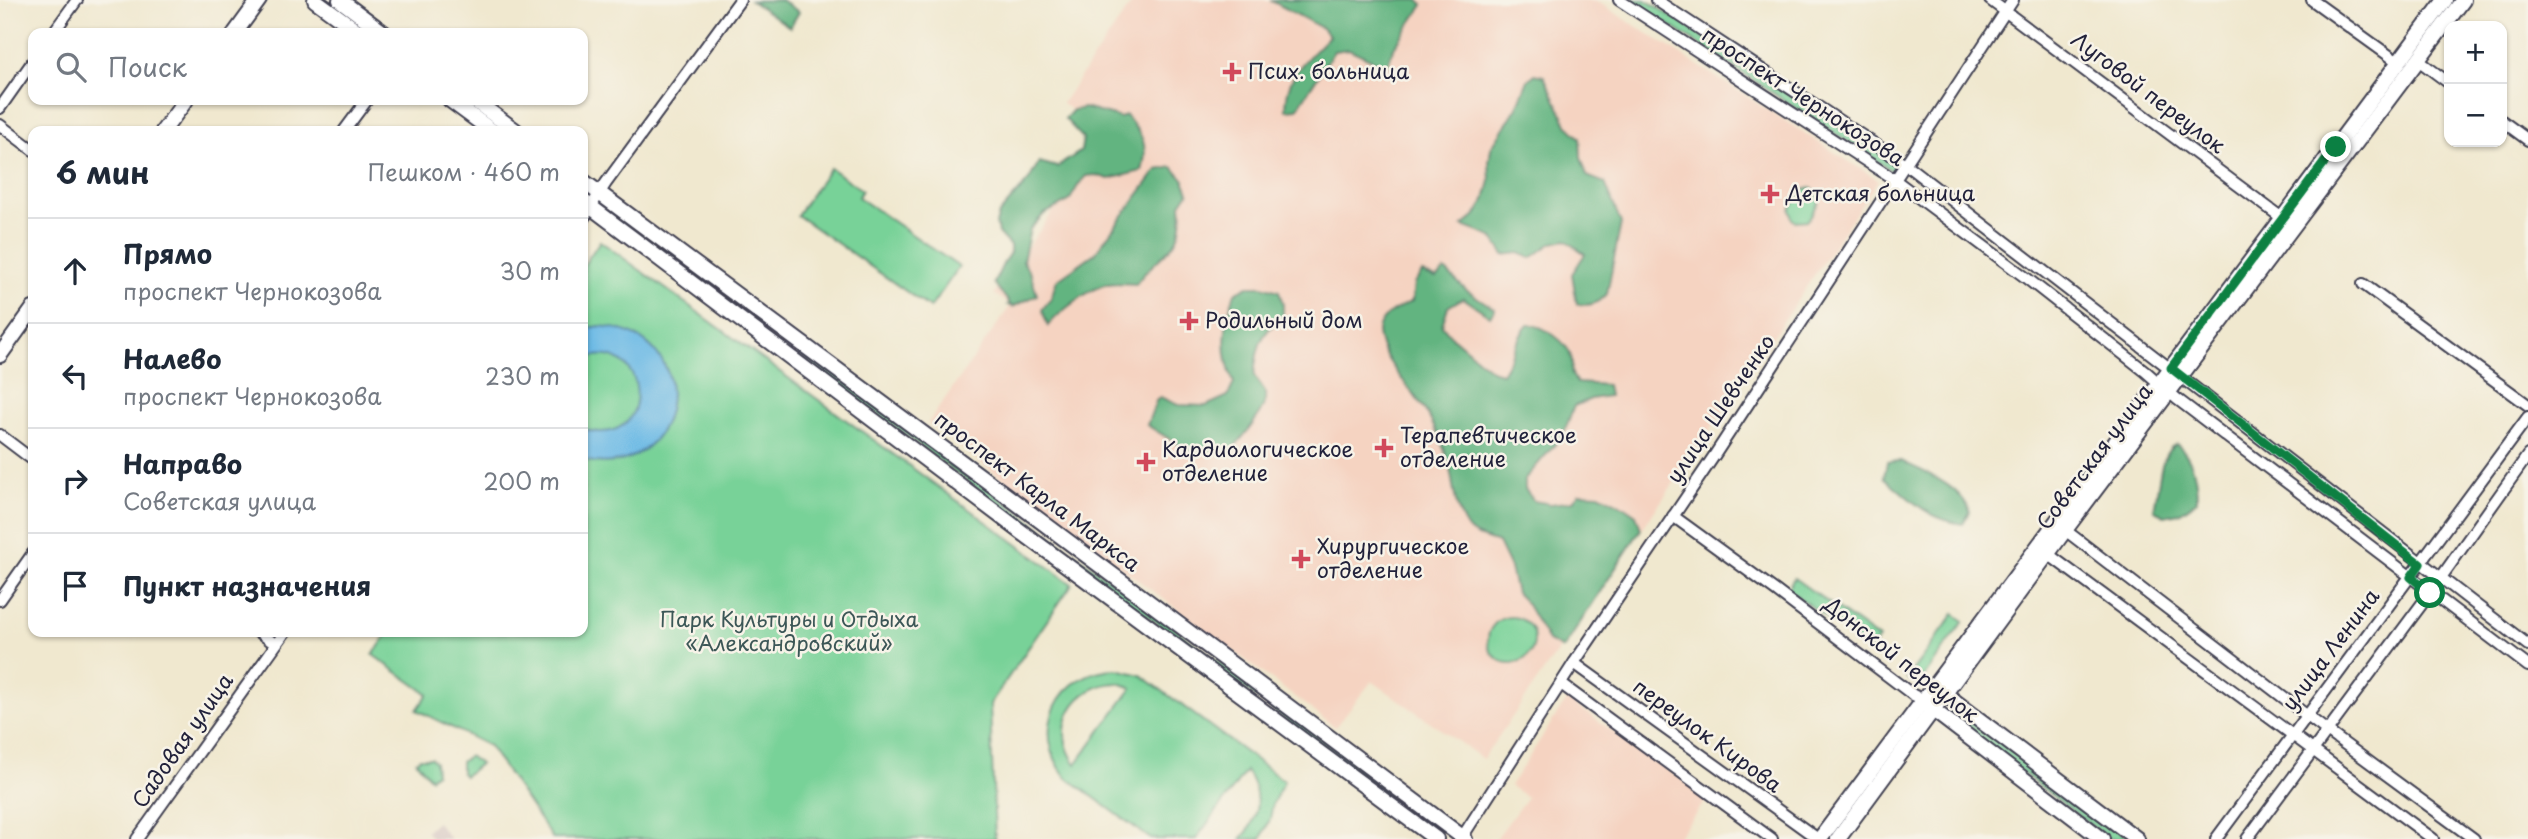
<!DOCTYPE html>
<html lang="ru">
<meta charset="utf-8">
<style>
:root{--surface:#fff;--page:#f6f6f7;--text:#1f2937;--muted:#747a83;--line:#e0e1e3}
body{margin:0;font-family:"Playpen Sans",sans-serif;background:var(--page);color:var(--text)}
.controls{position:absolute;right:21px;top:21px;display:grid;overflow:hidden;border-radius:14px;box-shadow:0 2px 5px #0004}
.controls button{width:63px;height:63px;display:grid;place-items:center;padding:0;border:0;border-bottom:2px solid var(--line);background:var(--surface);color:var(--text);font:35px sans-serif}
.stop{position:absolute;width:21px;height:21px;margin:-16px;border:5px solid #0b8043;border-radius:50%;background:#fff}
.stop.end{background:#0b8043;border-color:#fff;box-shadow:0 2px 7px #0008}
.list{margin:0;padding:0;list-style:none}
h2{display:flex;justify-content:space-between;align-items:center;height:91px;margin:0;padding:0 28px;font-size:30px}
h2 small{font-size:23px;font-weight:400;color:var(--muted)}
.list li{display:grid;grid-template-columns:46px 1fr auto;gap:21px;align-items:center;box-sizing:border-box;height:105px;padding:0 28px;border-top:2px solid var(--line)}
.list b{display:block;font-size:26px;white-space:nowrap}
.list p{margin:0;font-size:23px;white-space:nowrap;color:var(--muted)}
.list em{font-size:23px;font-style:normal;color:var(--muted)}
.icon{flex:none;width:38px;height:38px;fill:none;stroke:currentColor;stroke-width:2;stroke-linecap:round;stroke-linejoin:round}
.map{position:relative;flex:none;width:2528px;height:839px;overflow:hidden}
.search{position:absolute;background:var(--surface);box-shadow:0 2px 5px #0004;left:28px;top:28px;width:560px;height:77px;display:flex;align-items:center;gap:18px;box-sizing:border-box;padding:0 24px;border-radius:14px;color:var(--muted);font-size:26px}
.panel{position:absolute;background:var(--surface);box-shadow:0 2px 5px #0004;left:28px;top:126px;width:560px;height:511px;border-radius:14px}
.map>svg:first-child{display:block}
.built{fill:#f5d3c1}
.industrial{fill:#d1c0bc}
.green{fill:#78d298;stroke:#4d7a6a;stroke-width:2;fill-rule:evenodd}
.forest{fill:#62b480;stroke:#426b5e;stroke-width:2}
.water{fill:#6ab9e5;stroke:#466e90;stroke-width:2}
.lines{fill:none;stroke-linecap:round;stroke-linejoin:round}
.minor-casing{stroke:#414051;stroke-width:14}
.major-casing{stroke:#414051;stroke-width:18}
.minor{stroke:#fff;stroke-width:10}
.major{stroke:#fff;stroke-width:14}
.route{stroke:#0b8043;stroke-width:9}
.poi-dot{fill:#d1495b;stroke:#f7f3e8;stroke-width:2.5}
.labels{text-anchor:middle;stroke-width:5;stroke-linejoin:round;paint-order:stroke}
.poi-label{font-size:21px;fill:#22223b;stroke:#f7f3e8;text-anchor:start}
.street-label{font-size:21px;fill:#22223b;stroke:#f7f3e8}
.park-label{font-size:21px;fill:#3c5757;stroke:#f7f3e8}
</style>
<div class="map">
<svg width="2528" height="839" viewBox="0 0 2528 839">
<rect width="100%" height="100%" fill="#f7f3e8"/>
<filter id="ink" filterUnits="userSpaceOnUse"><feTurbulence type="fractalNoise" baseFrequency=".0143" numOctaves="2"/><feDisplacementMap in="SourceGraphic" scale="14" xChannelSelector="R" yChannelSelector="G"/><feConvolveMatrix kernelMatrix="1 2 1 2 8 2 1 2 1" color-interpolation-filters="sRGB"/></filter>
<filter id="wash" filterUnits="userSpaceOnUse"><feTurbulence type="fractalNoise" baseFrequency=".00686" numOctaves="4" result="noise"/><feDisplacementMap in="SourceGraphic" scale="28" xChannelSelector="R" yChannelSelector="G"/><feGaussianBlur stdDeviation="1.57" result="paint"/><feColorMatrix in="noise" values="0 0 0 0 0 0 0 0 0 0 0 0 0 0 0 0 0 1.4 0 .05"/><feComposite in="paint" operator="in"/></filter>
<g filter="url(#wash)">
<rect width="100%" height="100%" fill="#f0e8cf"/>
<g class="built">
<path d="M1134,0H1595L1878,180L1707,435L1483,759L1372,681L1335,727L928,423L1011,305L994,294L1105,139L1062,103Z"/>
<path d="M1567,699L1708,798L1676,839H1496L1527,797L1510,786Z"/>
</g>
<path class="industrial" d="M437,822L450,839H433L426,831Z"/>
<g class="green">
<path d="M1631,0H1646L1897,163L1892,171Z"/>
<path d="M830,168L862,190L858,197L959,267L930,308L797,215Z"/>
<path d="M1811,188L1818,193L1819,202L1808,220L1795,221L1792,219L1790,209L1802,190Z"/>
<path d="M626,218L1441,828L1437,833L623,223Z"/>
<path d="M600,241L1072,584L990,704L995,839H553L489,746L417,710L428,694L373,655L389,632H583V266Z"/>
<path d="M1794,578L1879,639L1870,649L1787,589Z"/>
<path d="M1954,614L1964,621L1918,685L1907,678Z"/>
<circle cx="1511" cy="640" r="23"/>
<path d="M1117,669L1141,675L1284,781L1273,803L1270,819L1261,839H1241C1260,820 1262,793 1246,771L1196,839H1151L1066,777C1029,731 1058,670 1117,669ZM1119,683L1132,688L1076,764C1049,728 1075,683 1119,683Z"/>
<path d="M1952,709L1957,711L2130,839H2109L1947,715L1948,711Z"/>
<path d="M469,756L480,764L464,776L461,772V762Z"/>
<path d="M420,758H431L435,762L436,773L430,778L416,761Z"/>
</g>
<g class="forest">
<path d="M781,0L799,12L790,27L751,1Z"/>
<path d="M1270,0H1419L1423,5L1393,49L1387,67L1349,49L1334,51L1297,109L1286,110C1286,72 1305,62 1329,36L1322,28Z"/>
<path d="M1535,74L1544,76L1568,126L1580,138L1581,157L1587,176L1605,183L1621,223L1607,294C1598,304 1591,306 1577,304L1572,274L1585,254L1566,240L1552,243L1531,258L1519,253L1504,255L1492,237L1463,226L1476,215L1485,200L1490,181L1489,162L1491,148L1517,107L1528,80Z"/>
<path d="M1084,108L1121,118L1125,115C1143,135 1149,144 1142,171L1109,179L1096,175L1086,176L1079,184L1069,201L1044,214L1030,229L1023,261L1031,275L1037,295L1013,307L1008,305L1010,304L994,283L1005,260L1010,253V246L998,233L996,224L999,214L1029,180L1039,162L1057,167L1081,151L1083,138L1065,119L1073,110Z"/>
<path d="M1173,167L1184,180L1189,192L1181,204C1186,252 1160,250 1136,284C1127,284 1116,282 1108,284C1090,288 1059,312 1048,326L1042,310L1051,298L1057,280L1095,253L1157,170Z"/>
<path d="M1445,270L1466,290L1495,309L1490,316L1463,298L1448,307L1442,325L1450,335L1491,370L1502,373C1513,358 1515,339 1528,325C1542,324 1568,342 1571,357C1575,370 1566,367 1577,383L1607,385L1609,396L1591,399L1574,406L1563,435L1525,479V489L1534,501L1551,504L1573,501L1579,493L1599,494L1623,506L1636,515L1641,529L1563,649L1548,641L1526,603L1516,593L1510,568L1498,543C1488,539 1472,537 1466,526C1455,509 1454,489 1450,469C1447,453 1438,434 1430,419C1418,394 1379,360 1378,332C1378,316 1400,307 1412,301L1414,284L1422,273L1436,278Z"/>
<path d="M1248,286H1263L1279,291L1283,304V316C1259,335 1257,347 1254,376C1260,384 1267,390 1265,401C1263,412 1236,450 1225,453C1216,455 1205,450 1192,453L1147,425L1156,401L1160,397L1178,405L1206,406L1228,396L1234,383C1221,354 1224,322 1235,293Z"/>
<path d="M2177,444C2194,459 2197,480 2197,501L2179,513L2164,516L2154,509C2159,491 2158,451 2177,444Z"/>
<path d="M1901,461C1925,472 1961,486 1970,512L1963,524C1928,520 1909,498 1884,477L1887,462Z"/>
</g>
<path class="water" d="M600,326C711,336 681,484 583,460V429C657,452 652,334 583,359V329Z"/>
</g>
<g filter="url(#ink)">
<g class="lines">
<defs>
<g id="minor">
<path d="M1619,0L1895,180L2025,277L2145,371L2177,399L2528,666"/>
<path d="M1656,0L1905,164L2528,645"/>
<path d="M1990,0L2282,218"/>
<path d="M2312,0L2398,62"/>
<path d="M53,33L77,0"/>
<path d="M2418,60L2449,83"/>
<path d="M0,108L33,61"/>
<path d="M2502,121L2528,140"/>
<path d="M0,125L33,150"/>
<path d="M344,131L367,100"/>
<path d="M583,219L606,183L740,0"/>
<path d="M2363,284L2528,405"/>
<path d="M0,435L33,460"/>
<path d="M1673,516L1776,591L1913,695L1922,699L1928,698"/>
<path d="M2065,530L2327,731L2474,839"/>
<path d="M2048,554L2433,839"/>
<path d="M0,600L33,553"/>
<path d="M259,632L275,644"/>
<path d="M1574,663L1818,839"/>
<path d="M1561,684L1772,839"/>
<path d="M137,839L285,632"/>
<path d="M1461,839L1574,663L1714,456L2013,0"/>
<path d="M2216,839L2528,417"/>
<path d="M2247,839L2430,593L2528,455"/>
</g>
<g id="major">
<path d="M315,0L360,33"/>
<path d="M340,0L384,33"/>
<path d="M235,33L259,0"/>
<path d="M450,100L492,131"/>
<path d="M474,100L516,131"/>
<path d="M163,131L186,100"/>
<path d="M583,181L1014,501L1465,839"/>
<path d="M583,201L1019,530L1436,839"/>
<path d="M0,355L33,309"/>
<path d="M1945,694L2137,839"/>
<path d="M1928,706L2102,839"/>
<path d="M1820,839L2445,0"/>
<path d="M1838,839L2065,530L2463,0"/>
</g>
</defs>
<use href="#minor" class="minor-casing"/>
<use href="#major" class="major-casing"/>
<use href="#minor" class="minor"/>
<use href="#major" class="major"/>
</g>
</g>
<g class="lines" filter="url(#ink)">
<path class="route" d="M2336,147L2171,368L2420,564L2411,577L2430,593"/>
</g>
<g class="poi-dot">
<path d="M1228.5 61.5h7v7h7v7h-7v7h-7v-7h-7v-7h7z"/>
<path d="M1766.5 183.5h7v7h7v7h-7v7h-7v-7h-7v-7h7z"/>
<path d="M1185.5 310.5h7v7h7v7h-7v7h-7v-7h-7v-7h7z"/>
<path d="M1380.5 437.5h7v7h7v7h-7v7h-7v-7h-7v-7h7z"/>
<path d="M1142.5 451.5h7v7h7v7h-7v7h-7v-7h-7v-7h7z"/>
<path d="M1297.5 548.5h7v7h7v7h-7v7h-7v-7h-7v-7h7z"/>
</g>
<g class="labels">
<g class="poi-label">
<text x="1248" y="79">Псих. больница</text>
<text x="1786" y="201">Детская больница</text>
<text x="1205" y="328">Родильный дом</text>
<text x="1400" y="443">Терапевтическое<tspan x="1400" dy="24">отделение</tspan></text>
<text x="1162" y="457">Кардиологическое<tspan x="1162" dy="24">отделение</tspan></text>
<text x="1317" y="554">Хирургическое<tspan x="1317" dy="24">отделение</tspan></text>
</g>
<g class="street-label">
<text transform="translate(2148 93) rotate(37)" y="7">Луговой переулок</text>
<text transform="translate(1803 97) rotate(33)" y="7">проспект Чернокозова</text>
<text transform="translate(1721 409) rotate(-56)" y="7">улица Шевченко</text>
<text transform="translate(2095 457) rotate(-53)" y="7">Советская улица</text>
<text transform="translate(1037 492) rotate(37)" y="7">проспект Карла Маркса</text>
<text transform="translate(2331 650) rotate(-53)" y="7">улица Ленина</text>
<text transform="translate(1901 660) rotate(38)" y="7">Донской переулок</text>
<text transform="translate(1707 736) rotate(36)" y="7">переулок Кирова</text>
<text transform="translate(183 741) rotate(-55)" y="7">Садовая улица</text>
</g>
<g class="park-label">
<text x="789" y="627">Парк Культуры и Отдыха<tspan x="789" dy="24">«Александровский»</tspan></text>
</g>
</g>
</svg>
<div class="controls">
<button>+</button>
<button>−</button>
</div>
<div class="stop" style="left:2430px;top:593px"></div>
<div class="stop end" style="left:2336px;top:147px"></div>
<div class="search"><svg class="icon" aria-label="search" viewBox="0 0 24 24"><circle cx="10" cy="10" r="6"/><path d="M15 15l6 6"/></svg>Поиск</div>
<section class="panel">
<h2>6 мин<small>Пешком · 460 m</small></h2>
<ul class="list">
<li><svg class="icon" aria-label="ahead" viewBox="0 0 24 24"><path d="M12 20V5M6 11l6-6 6 6"/></svg><div><b>Прямо</b><p>проспект Чернокозова</p></div><em>30 m</em></li>
<li><svg class="icon" aria-label="left" viewBox="0 0 24 24"><path d="M17 20v-9H6M10 6l-5 5 5 5"/></svg><div><b>Налево</b><p>проспект Чернокозова</p></div><em>230 m</em></li>
<li><svg class="icon" aria-label="right" viewBox="0 0 24 24"><path d="M7 20v-9h11M14 6l5 5-5 5"/></svg><div><b>Направо</b><p>Советская улица</p></div><em>200 m</em></li>
<li><svg class="icon" aria-label="arrive" viewBox="0 0 24 24"><path d="M6 21V4h12l-3 4 3 4H6"/></svg><div><b>Пункт назначения</b></div></li>
</ul>
</section>
</div>
